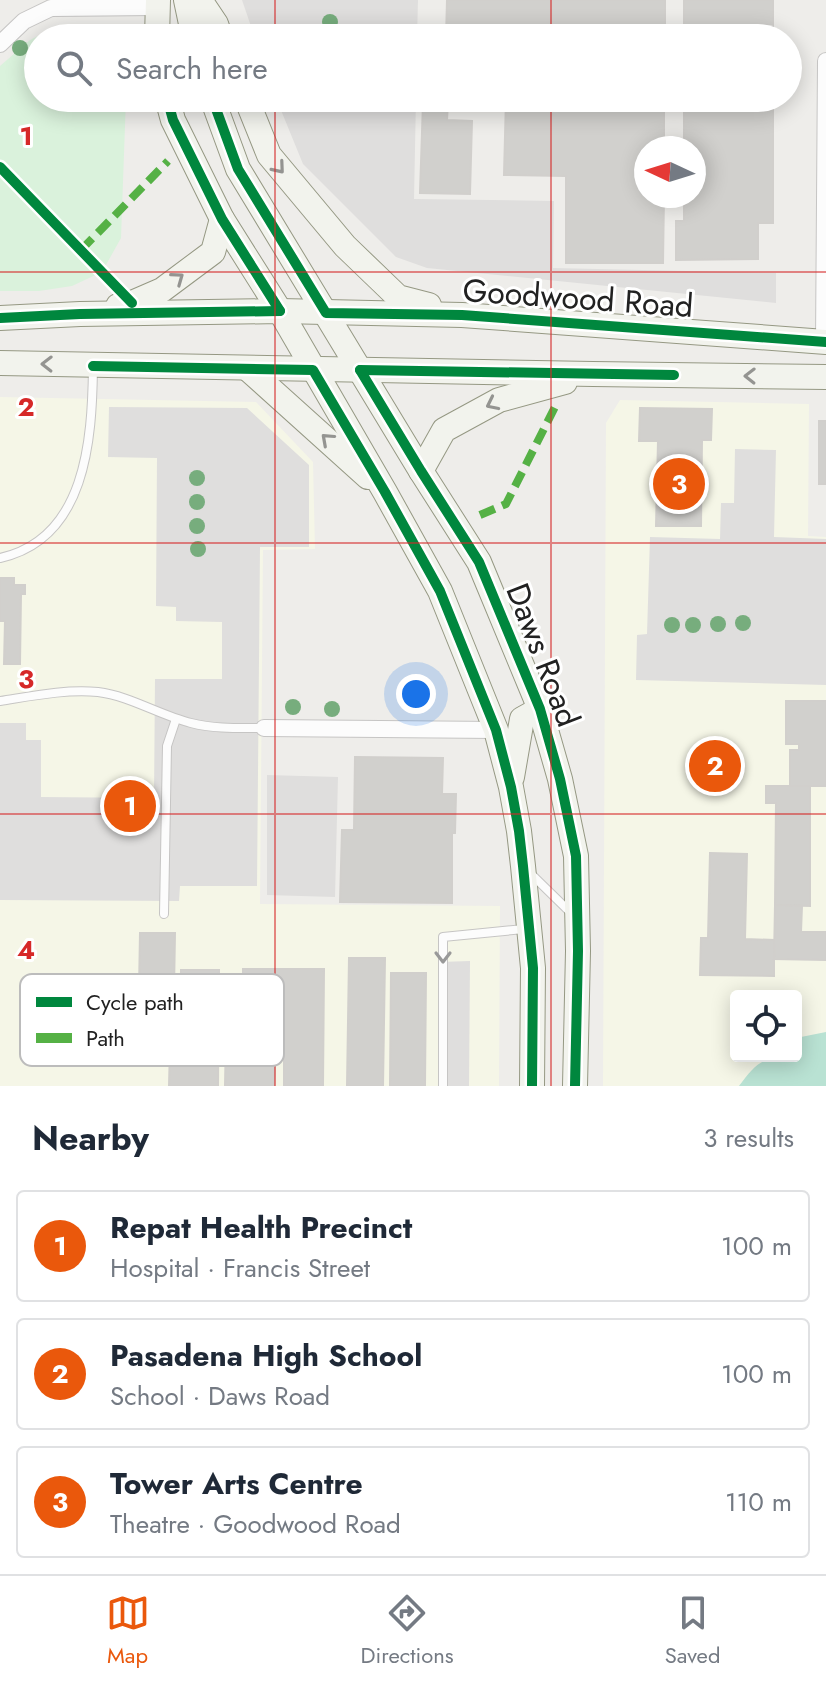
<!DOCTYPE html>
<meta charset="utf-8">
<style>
:root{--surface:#fff;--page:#f2f2f3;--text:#1f2937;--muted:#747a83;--line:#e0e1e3;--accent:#ea580c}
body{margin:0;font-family:Jost,sans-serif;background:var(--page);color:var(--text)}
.controls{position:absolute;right:24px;bottom:24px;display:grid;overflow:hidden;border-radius:8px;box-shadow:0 4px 20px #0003}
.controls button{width:72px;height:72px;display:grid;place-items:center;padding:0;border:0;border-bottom:2px solid var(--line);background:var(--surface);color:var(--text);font:40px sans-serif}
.compass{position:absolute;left:634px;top:136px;width:72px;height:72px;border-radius:50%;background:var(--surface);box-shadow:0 4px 20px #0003;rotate:274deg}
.you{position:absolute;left:416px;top:694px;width:28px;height:28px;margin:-20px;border:6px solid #fff;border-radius:50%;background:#1a73e8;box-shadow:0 0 0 12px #1a73e833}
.badge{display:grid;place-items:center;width:52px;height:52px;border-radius:50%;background:var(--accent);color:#fff;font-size:26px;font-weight:700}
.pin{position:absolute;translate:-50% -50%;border:4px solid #fff;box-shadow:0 2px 8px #0006}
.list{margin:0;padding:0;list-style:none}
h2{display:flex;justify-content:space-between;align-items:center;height:104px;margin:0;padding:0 32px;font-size:34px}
h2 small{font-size:26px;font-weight:400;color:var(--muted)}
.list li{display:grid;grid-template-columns:52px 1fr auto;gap:24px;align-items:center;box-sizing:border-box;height:112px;margin:0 16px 16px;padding:0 16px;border:2px solid var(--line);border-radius:8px}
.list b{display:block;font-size:30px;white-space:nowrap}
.list p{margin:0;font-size:26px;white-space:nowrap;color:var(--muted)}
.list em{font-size:26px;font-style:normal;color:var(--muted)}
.icon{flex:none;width:44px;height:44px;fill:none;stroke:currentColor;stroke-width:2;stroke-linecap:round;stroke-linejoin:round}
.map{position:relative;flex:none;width:826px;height:1086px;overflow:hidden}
.search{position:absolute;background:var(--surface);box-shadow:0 4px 20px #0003;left:24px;right:24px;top:24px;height:88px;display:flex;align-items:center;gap:20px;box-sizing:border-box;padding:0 28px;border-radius:44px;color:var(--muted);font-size:30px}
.sheet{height:488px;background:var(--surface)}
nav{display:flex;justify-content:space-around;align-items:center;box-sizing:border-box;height:112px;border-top:2px solid var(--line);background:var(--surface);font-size:22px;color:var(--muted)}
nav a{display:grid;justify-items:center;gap:4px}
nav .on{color:var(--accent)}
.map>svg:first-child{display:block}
.education{fill:#f5f6e7;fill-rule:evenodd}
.park{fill:#daf2dc}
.pitch{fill:#b9e2d3}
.parking{fill:#dfdedd}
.building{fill:#d1d0cd;stroke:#d1cfcc;stroke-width:2}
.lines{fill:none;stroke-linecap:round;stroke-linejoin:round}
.service-casing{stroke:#c6c5c4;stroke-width:10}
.minor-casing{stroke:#c6c5c4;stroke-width:18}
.secondary-casing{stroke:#959883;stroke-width:26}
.service{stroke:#fcfcfc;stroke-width:8}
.minor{stroke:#fcfcfc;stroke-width:16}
.secondary{stroke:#f2f3ed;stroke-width:24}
.quiet{stroke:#55b145;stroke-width:8;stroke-dasharray:16 8;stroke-linecap:butt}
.cycleway-casing{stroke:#fff;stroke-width:15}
.cycleway{stroke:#00873e;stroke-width:10}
.tree{fill:#77ad7d}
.oneway{stroke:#949491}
.oneway2{stroke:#999}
.grid{fill:none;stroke:#d62828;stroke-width:2;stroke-opacity:0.55}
.labels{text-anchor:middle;stroke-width:6;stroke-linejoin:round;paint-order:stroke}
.street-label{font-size:32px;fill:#212121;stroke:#fff}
.key{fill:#fff;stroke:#bcbcbc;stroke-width:2}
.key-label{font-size:22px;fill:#212121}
.grid-label{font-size:26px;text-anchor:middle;font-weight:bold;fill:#d62828;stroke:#fff;stroke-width:6;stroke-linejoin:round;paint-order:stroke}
</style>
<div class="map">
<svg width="826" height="1086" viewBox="0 0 826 1086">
<rect width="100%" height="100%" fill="#eeedea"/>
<g class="education">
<path d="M0,397L256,402L313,462L315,549L263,550L260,904L500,906L499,1086H0Z"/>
<path d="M620,400L809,404L808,536L826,537V1086H603L606,423ZM736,996H796V1056H736Z"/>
</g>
<path class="park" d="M117,27L125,38H38V98H126L121,238L102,272L72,286L39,291H0V66L30,40L54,28Z"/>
<path class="pitch" d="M826,1032V1086H739C757,1061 765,1056 796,1056V1038Z"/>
<g class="parking">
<path d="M242,0H418L417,38H255Z"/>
<path d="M276,98H416L414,199L554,201L553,268L776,273V303L427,268L396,257L303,164Z"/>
<path d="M109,407L247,408L309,465V547H260L257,886H180L179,901L0,900V723H26V740H41V797L154,798L155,679H222V622L176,621V607L156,606L157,458L108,457Z"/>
<path d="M735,449L776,450L774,537L826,539V685L636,680L637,635L647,634L650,537L720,539L721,503H734Z"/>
<path d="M267,775L338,777L335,897L267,895Z"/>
<path d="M470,961L469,1086H439V962Z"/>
</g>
<g class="building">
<path d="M447,0H665V38H446Z"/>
<rect x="684" y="0" width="89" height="38"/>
<path d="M506,98H664V148H646V196H664L663,263H566V176L504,175Z"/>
<path d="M684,98H773V223H758V259L676,260V221H684V196H694V148H684Z"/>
<path d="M423,102H448L447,120L472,121L470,194L420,193Z"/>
<path d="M640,408L712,409L711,440H702L701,526H656L658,441H639Z"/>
<rect x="819" y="421" width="7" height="63"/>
<path d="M0,578H14V585H25V594H21L20,664H4L5,621H0Z"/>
<path d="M786,701H826V786H790V750H799V744H786Z"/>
<path d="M355,757L443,758L442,794H456L455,833H452V903L340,902L342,830H354Z"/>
<path d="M766,786H810V906L775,905L776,803H766Z"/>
<path d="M710,853L747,854L745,939L774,940V976L700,975L701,938H708Z"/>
<path d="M775,905L802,906L801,932H826V960L774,959Z"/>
<path d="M140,933H175L173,1047L138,1046Z"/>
<path d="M349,958H385L383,1086H347Z"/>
<path d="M243,969H324L323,1086H284V1010H243Z"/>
<path d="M181,970H219L218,1086H169L170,1047H180Z"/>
<path d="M391,973H426L425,1086H390Z"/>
<path d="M226,1034L256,1035L255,1057H275L274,1086H225Z"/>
</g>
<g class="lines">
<defs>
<g id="service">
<path d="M0,558C86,539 92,440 93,368"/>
<path d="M0,701C32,696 65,689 98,692C130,696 159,715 191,723C214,729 239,728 264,728"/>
<path d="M529,872L571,913"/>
<path d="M164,914L167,746L176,719"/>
<path d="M443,1086V937L524,929"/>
</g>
<g id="minor">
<path d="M0,44L24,21L51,8L157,7"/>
<path d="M824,342L826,61"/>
<path d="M264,728L496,730"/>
</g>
<g id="secondary">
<path d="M186,0L194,38"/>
<path d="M200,0L216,24L221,38"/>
<path d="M157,38L158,0"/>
<path d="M167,98L173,120L222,219L280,311L385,492L440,591L496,730L511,787L519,831L523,866L533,968L532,1086"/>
<path d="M212,98L238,169L421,471L479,562L540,709L560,779L576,856L578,951L575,1086"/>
<path d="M246,98L269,155L345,246L398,297L429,305"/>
<path d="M118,306L132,303L162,290L213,252L222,219"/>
<path d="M0,318L80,314L280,311L462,315L826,342"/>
<path d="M0,363L593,374L826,377"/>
<path d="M248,369L368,477"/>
<path d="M421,471L444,430L499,400L565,382"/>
<path d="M512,777L522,719L540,709"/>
</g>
</defs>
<use href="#service" class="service-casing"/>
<use href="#minor" class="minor-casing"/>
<use href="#secondary" class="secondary-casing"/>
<use href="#service" class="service"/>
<use href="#minor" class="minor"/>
<use href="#secondary" class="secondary"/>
<g class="quiet">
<path d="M81,250L168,161"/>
<path d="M480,515L506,504L556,405"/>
</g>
<defs>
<g id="cycleway">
<path d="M167,98L173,120L222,219L280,311"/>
<path d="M212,98L238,169L326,313L462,315L826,342"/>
<path d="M0,167L132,303"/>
<path d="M0,318L80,314L280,311"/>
<path d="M93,366L313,370L385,492L440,591L496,730L511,787L519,831L523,866L533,968L532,1086"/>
<path d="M360,370L421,471L479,562L540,709L560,779L576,856L578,951L575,1086"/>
<path d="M360,370L674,375"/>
</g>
</defs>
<use href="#cycleway" class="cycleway-casing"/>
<use href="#cycleway" class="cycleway"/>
</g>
<g class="tree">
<circle cx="330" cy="22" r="8"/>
<circle cx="20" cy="48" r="8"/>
<circle cx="197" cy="478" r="8"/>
<circle cx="197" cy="502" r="8"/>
<circle cx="197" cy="526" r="8"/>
<circle cx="198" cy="549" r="8"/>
<circle cx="743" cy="623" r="8"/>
<circle cx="718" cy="624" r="8"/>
<circle cx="672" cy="625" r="8"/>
<circle cx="693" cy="625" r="8"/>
<circle cx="293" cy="707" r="8"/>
<circle cx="332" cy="709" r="8"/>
</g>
<defs><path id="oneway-chevron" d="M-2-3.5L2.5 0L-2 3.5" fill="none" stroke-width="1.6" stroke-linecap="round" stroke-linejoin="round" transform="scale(2)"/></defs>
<g class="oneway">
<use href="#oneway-chevron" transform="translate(279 168) rotate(50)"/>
<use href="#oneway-chevron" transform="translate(178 278) rotate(-36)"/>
<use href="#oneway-chevron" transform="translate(47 364) rotate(-179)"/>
<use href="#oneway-chevron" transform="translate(750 376) rotate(-179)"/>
<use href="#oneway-chevron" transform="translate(492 404) rotate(154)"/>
<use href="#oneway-chevron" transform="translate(327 439) rotate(-138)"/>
</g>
<use class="oneway2" href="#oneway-chevron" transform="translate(443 957) rotate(90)"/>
<path class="grid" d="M275,0V38M551,0V38M275,98V1086M551,98V1086M0,272H826M0,543H826M0,814H826"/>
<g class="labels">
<g class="street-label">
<text transform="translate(578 298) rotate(4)" y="11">Goodwood Road</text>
<text transform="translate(543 655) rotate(69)" y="11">Daws Road</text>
</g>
</g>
<rect x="20" y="974" width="264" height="92" rx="12" class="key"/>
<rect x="36" y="997" width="36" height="10" fill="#00873e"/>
<rect x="36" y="1033" width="36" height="10" fill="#55b145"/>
<g class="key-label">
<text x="86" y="1010">Cycle path</text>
<text x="86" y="1046">Path</text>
</g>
<g class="grid-label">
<text x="26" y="145">1</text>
<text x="26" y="416">2</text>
<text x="26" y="688">3</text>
<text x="26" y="959">4</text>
</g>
</svg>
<div class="controls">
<button><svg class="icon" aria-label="locate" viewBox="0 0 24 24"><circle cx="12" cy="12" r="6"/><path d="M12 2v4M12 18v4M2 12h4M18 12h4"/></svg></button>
</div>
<svg class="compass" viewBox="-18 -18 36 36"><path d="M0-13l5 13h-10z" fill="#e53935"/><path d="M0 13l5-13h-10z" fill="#747a83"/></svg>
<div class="you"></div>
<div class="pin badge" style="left:130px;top:806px">1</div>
<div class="pin badge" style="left:715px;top:766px">2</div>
<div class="pin badge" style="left:679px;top:484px">3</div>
<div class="search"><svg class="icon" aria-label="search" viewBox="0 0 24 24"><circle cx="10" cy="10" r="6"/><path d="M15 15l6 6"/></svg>Search here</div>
</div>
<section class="sheet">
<h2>Nearby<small>3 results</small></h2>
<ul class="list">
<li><span class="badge">1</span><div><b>Repat Health Precinct</b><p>Hospital · Francis Street</p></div><em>100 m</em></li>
<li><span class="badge">2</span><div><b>Pasadena High School</b><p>School · Daws Road</p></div><em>100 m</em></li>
<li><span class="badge">3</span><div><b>Tower Arts Centre</b><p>Theatre · Goodwood Road</p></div><em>110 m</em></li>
</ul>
</section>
<nav>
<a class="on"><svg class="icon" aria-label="map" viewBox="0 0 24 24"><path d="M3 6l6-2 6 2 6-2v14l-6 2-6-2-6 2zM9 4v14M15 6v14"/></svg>Map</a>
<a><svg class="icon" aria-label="directions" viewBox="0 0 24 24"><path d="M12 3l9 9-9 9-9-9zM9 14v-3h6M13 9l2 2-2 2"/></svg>Directions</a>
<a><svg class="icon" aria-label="saved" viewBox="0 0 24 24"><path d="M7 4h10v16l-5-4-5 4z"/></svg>Saved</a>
</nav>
